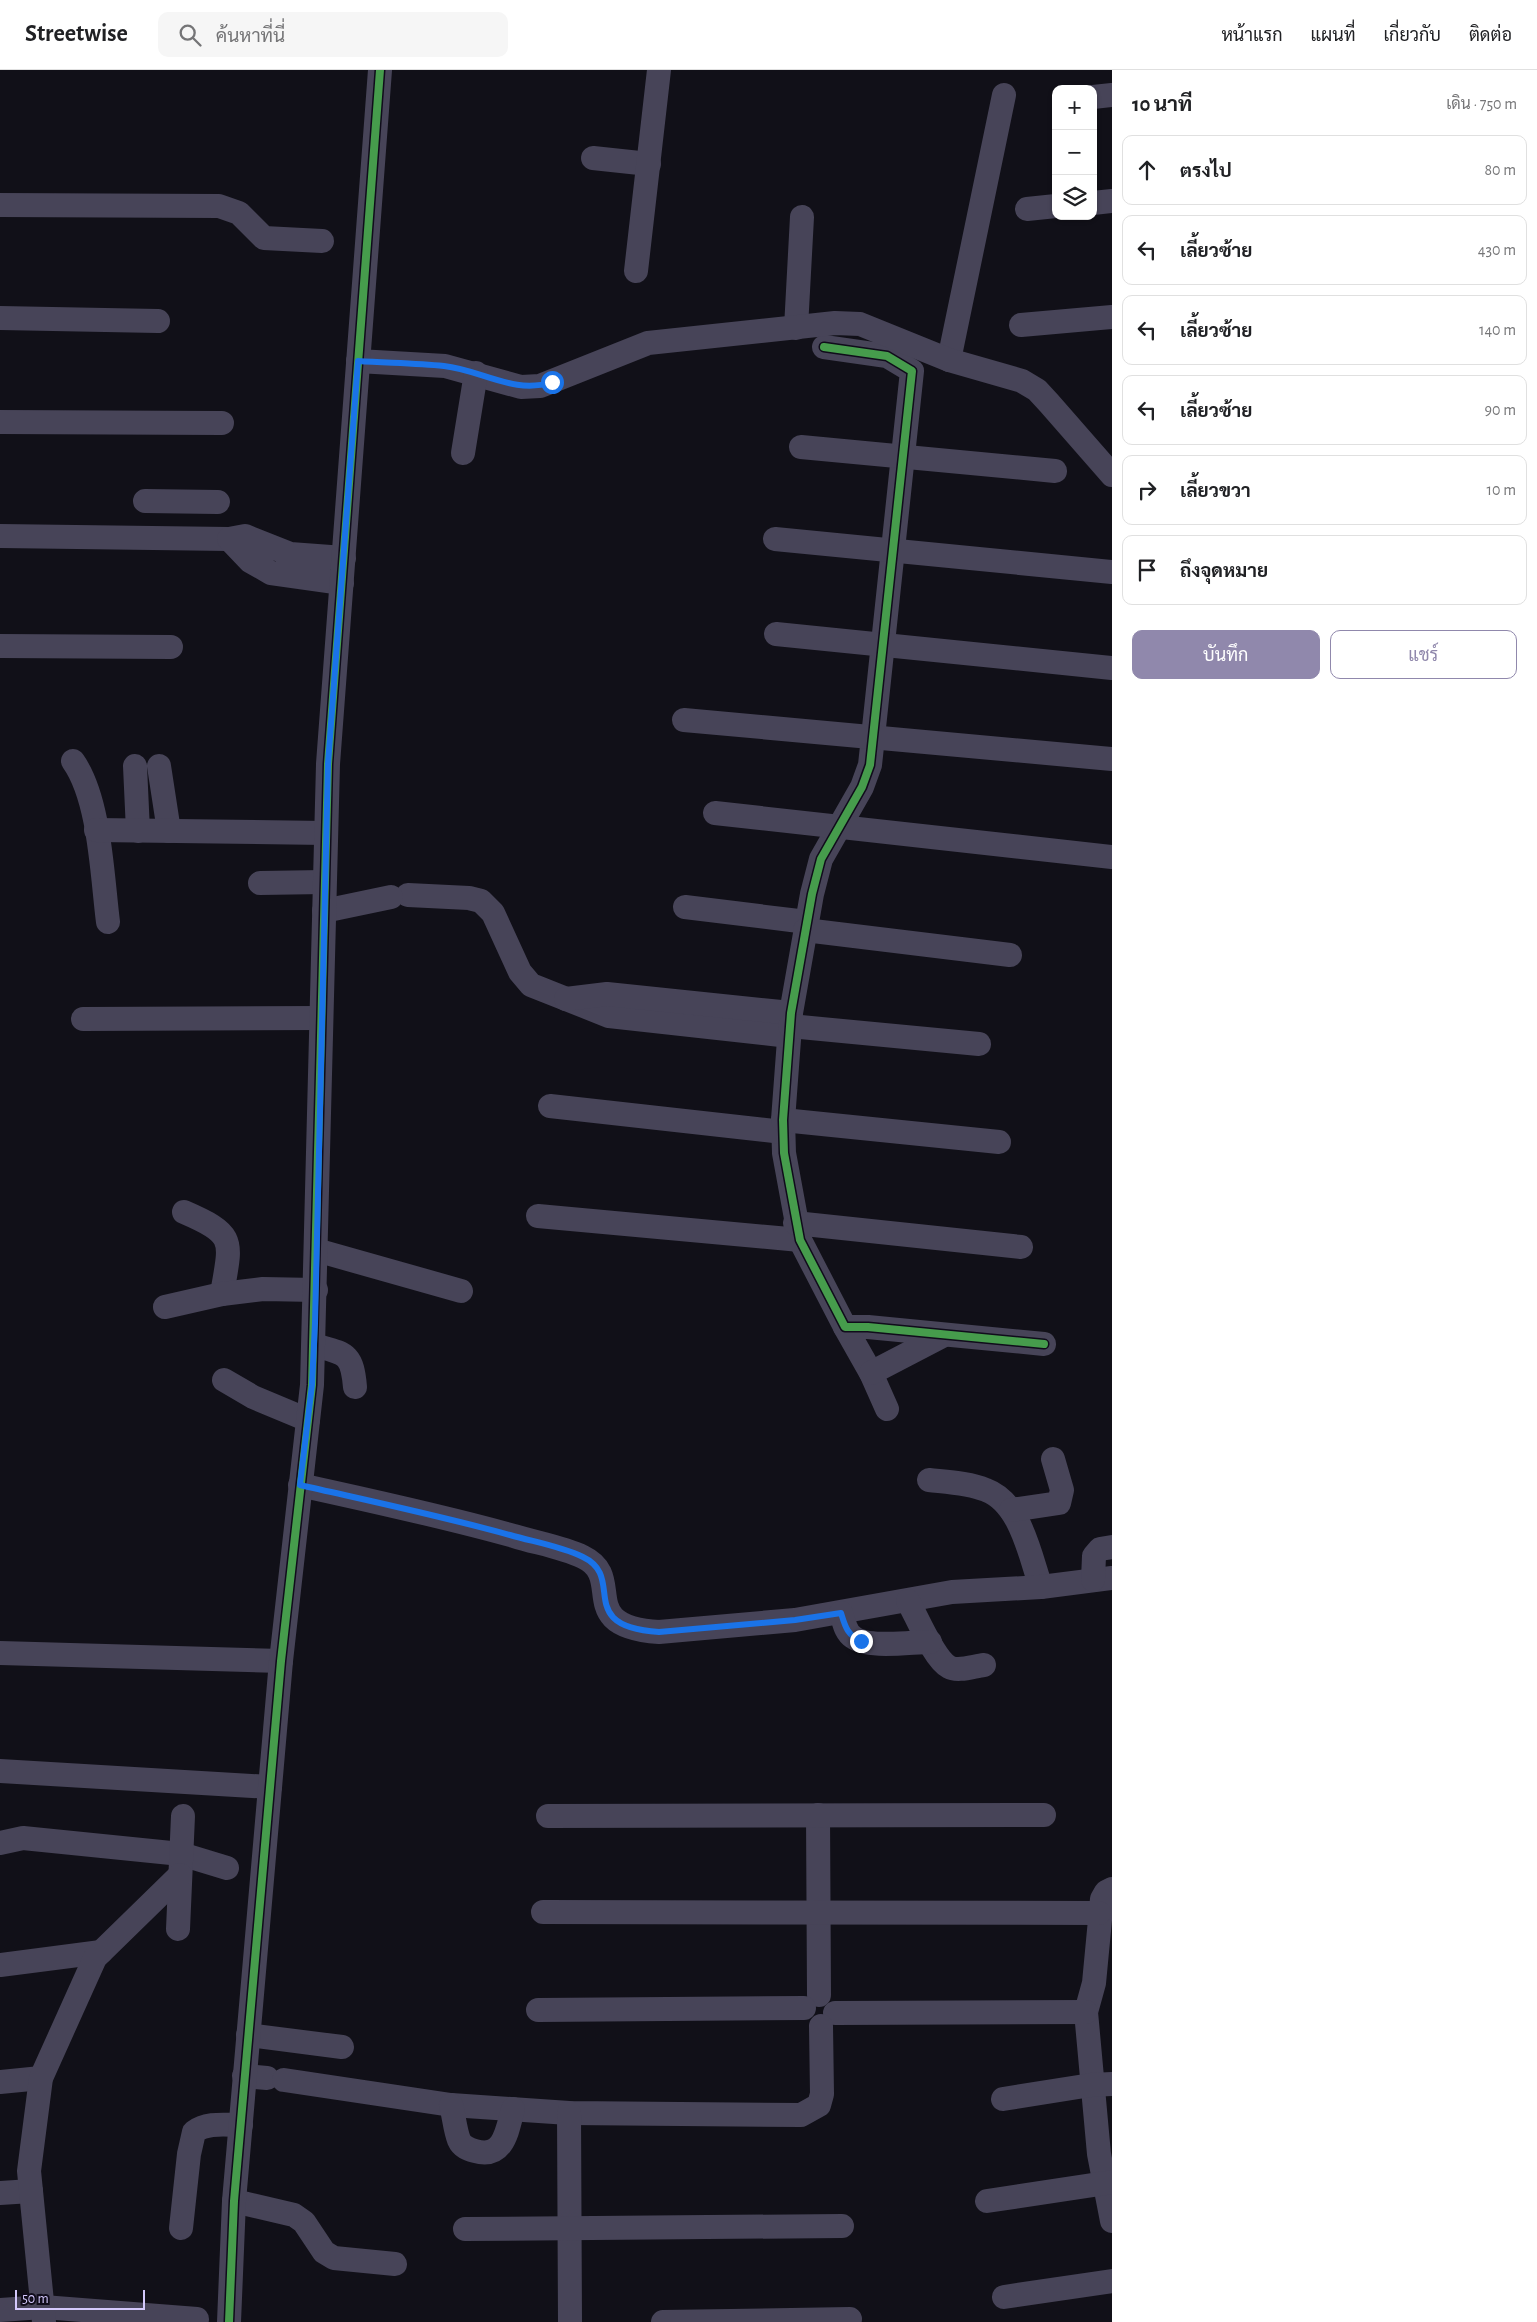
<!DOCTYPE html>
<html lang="th">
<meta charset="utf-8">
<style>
:root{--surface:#fff;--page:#f6f6f6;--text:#202124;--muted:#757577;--line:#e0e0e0;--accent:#9088ac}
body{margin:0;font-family:"Alegreya Sans",Sarabun,sans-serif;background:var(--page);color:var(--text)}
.controls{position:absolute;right:15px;top:15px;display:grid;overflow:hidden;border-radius:10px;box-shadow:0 1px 4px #0004}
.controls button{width:45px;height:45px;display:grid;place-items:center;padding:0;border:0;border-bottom:1px solid var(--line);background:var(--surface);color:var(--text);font:25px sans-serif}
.scale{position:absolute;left:15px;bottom:12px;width:130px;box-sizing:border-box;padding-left:5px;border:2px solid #d4c9fc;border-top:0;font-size:14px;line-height:18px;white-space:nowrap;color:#d4c9fc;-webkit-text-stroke:4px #100c1b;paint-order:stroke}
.stop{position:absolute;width:15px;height:15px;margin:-11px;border:4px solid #1a73e8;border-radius:50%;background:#fff}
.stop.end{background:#1a73e8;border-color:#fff;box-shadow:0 1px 5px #0008}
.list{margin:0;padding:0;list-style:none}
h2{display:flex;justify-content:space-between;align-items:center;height:65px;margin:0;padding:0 20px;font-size:21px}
h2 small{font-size:16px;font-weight:400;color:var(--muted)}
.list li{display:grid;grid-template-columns:32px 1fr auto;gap:15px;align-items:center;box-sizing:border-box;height:70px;margin:0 10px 10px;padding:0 10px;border:1px solid var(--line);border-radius:10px}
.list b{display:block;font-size:19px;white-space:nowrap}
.list em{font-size:16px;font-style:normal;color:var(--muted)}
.actions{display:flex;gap:10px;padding:15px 20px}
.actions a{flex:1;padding:11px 0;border:1px solid var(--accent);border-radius:10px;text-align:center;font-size:18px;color:var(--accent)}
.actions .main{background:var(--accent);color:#fff}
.icon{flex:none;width:28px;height:28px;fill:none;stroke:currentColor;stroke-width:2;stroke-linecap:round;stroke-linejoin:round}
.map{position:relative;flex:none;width:1112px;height:2252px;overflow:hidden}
header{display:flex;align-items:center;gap:30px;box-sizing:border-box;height:70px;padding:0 25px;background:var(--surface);border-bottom:1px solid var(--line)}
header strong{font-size:24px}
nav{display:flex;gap:28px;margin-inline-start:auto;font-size:18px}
.search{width:350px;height:45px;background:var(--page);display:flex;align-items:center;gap:12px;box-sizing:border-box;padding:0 18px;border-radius:10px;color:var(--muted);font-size:19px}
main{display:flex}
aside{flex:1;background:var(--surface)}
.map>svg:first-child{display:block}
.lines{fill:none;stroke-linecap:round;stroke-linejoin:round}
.minor{stroke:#474458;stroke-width:24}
.cycleway-casing{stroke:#100c1b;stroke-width:11}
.cycleway{stroke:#469c4c;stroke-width:8}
.route{stroke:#1a73e8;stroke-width:6}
</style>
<header>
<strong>Streetwise</strong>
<div class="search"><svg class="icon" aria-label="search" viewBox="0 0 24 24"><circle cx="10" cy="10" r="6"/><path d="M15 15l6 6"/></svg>ค้นหาที่นี่</div>
<nav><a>หน้าแรก</a><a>แผนที่</a><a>เกี่ยวกับ</a><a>ติดต่อ</a></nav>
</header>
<main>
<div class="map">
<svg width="1112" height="2252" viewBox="0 0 1112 2252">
<rect width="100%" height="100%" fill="#111018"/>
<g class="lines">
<g class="minor">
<path d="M1093,27L1112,25"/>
<path d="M593,88L649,94"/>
<path d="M1093,133L1112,131"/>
<path d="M0,135L219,136L239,143L264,168L322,171"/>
<path d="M1027,139L1056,136"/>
<path d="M636,201L659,0"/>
<path d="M0,248L158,251"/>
<path d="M1021,255L1112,247"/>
<path d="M796,258L802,147"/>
<path d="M824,277L887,286L912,301L870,695L862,717L821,789L812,824L791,943L783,1050L784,1083L800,1170L845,1257H868L1044,1274"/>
<path d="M949,290L1004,25"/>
<path d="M358,291L445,296L521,317L540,316L648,273L835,253L860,254L949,290L1022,311L1037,320L1049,333L1112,405"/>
<path d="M0,352L222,353"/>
<path d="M801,377L1055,401"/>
<path d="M463,383L476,303"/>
<path d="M145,431L218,432"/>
<path d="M0,466L229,469"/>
<path d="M775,469L1112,502"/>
<path d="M342,513L271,503L250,491L229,469L245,466L290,484L344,488"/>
<path d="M776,564L1112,598"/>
<path d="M0,576L171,577"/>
<path d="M684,650L1112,689"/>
<path d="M73,691C100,729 102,805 108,852"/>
<path d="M135,696L138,761"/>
<path d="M159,696L169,761"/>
<path d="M715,743L1112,787"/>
<path d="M96,760L326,763"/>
<path d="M260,813L324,812"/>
<path d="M408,825L469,828L481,831L493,843L520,902L531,915L609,946L789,966"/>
<path d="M685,837L807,852"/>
<path d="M324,841L391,827"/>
<path d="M805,860L1010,885"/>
<path d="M566,929L607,924L791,943"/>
<path d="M83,949L321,948"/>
<path d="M790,956L979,974"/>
<path d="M550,1036L783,1062"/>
<path d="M783,1050L999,1072"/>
<path d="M184,1142C237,1165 231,1170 222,1224"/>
<path d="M538,1146L800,1170"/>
<path d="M795,1153L1021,1177"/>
<path d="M316,1180L461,1221"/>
<path d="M165,1237L222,1224L263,1219L316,1220"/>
<path d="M845,1257L871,1303L887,1339"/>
<path d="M314,1275C345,1284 352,1282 355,1317"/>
<path d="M871,1303L944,1265"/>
<path d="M224,1310L253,1327L308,1350"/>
<path d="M929,1410C947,1412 969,1413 986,1420C1021,1433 1030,1486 1041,1517"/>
<path d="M300,1415C372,1431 443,1446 514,1466C536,1473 562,1477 583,1487C627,1508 573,1556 659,1562L795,1550L952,1522L1041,1517L1112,1508"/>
<path d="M1011,1440L1059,1433L1062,1420L1053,1389"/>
<path d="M1093,1510L1094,1486L1100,1479L1112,1477"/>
<path d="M908,1531C917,1547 934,1589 949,1597C958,1602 974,1596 984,1595"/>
<path d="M841,1543C844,1551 845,1562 853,1567C868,1579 911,1572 930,1572"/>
<path d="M0,1583L281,1591"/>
<path d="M0,1701L270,1717"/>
<path d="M818,1745L819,1925"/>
<path d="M548,1746L1044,1745"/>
<path d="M0,1773L23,1768L181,1784L227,1798"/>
<path d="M1112,1819L1106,1822L1102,1829L1094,1913L1086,1942L1099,2084L1112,2151"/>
<path d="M543,1842L1099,1843"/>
<path d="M178,1859L183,1746"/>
<path d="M0,1895L101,1882"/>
<path d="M538,1940L804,1938"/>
<path d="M835,1943L1086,1942"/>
<path d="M248,1965L342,1977"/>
<path d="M244,2006L267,2008"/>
<path d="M284,2010L451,2035L569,2043L801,2045L819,2035L822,2024L821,1956"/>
<path d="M0,2012L41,2008"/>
<path d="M1003,2029L1091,2015L1112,2014"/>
<path d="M451,2035C454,2046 455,2060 459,2070C462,2077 468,2079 475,2081C504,2089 507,2061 513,2039"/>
<path d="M569,2043L570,2252"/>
<path d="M0,2123L31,2121"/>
<path d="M234,2131L294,2145L304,2152L324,2182L334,2188L395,2194"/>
<path d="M987,2131L1112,2112"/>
<path d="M181,2158L189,2084L194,2062C207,2052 225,2055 241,2055"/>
<path d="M465,2159L842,2156"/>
<path d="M1004,2227L1112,2211"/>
<path d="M0,2240L43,2237L197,2249"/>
<path d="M44,2252L29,2101L41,2008L95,1888L180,1805"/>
<path d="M229,2252L234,2131L281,1591L312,1315L328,694L380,0"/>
<path d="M663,2252L850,2249"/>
</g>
<defs>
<g id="cycleway">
<path d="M824,277L887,286L912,301L870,695L862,717L821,789L812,824L791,943L783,1050L784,1083L800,1170L845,1257H868L1044,1274"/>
<path d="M229,2252L234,2131L281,1591L312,1315L328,694L380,0"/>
</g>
</defs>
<use href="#cycleway" class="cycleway-casing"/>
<use href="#cycleway" class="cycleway"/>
</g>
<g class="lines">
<path class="route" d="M552,312C514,325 482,300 444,296C415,293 387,293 358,291L328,694L315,1253L312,1315L300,1415C370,1431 441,1446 510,1465C534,1472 560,1476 583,1487C627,1508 573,1556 659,1562L795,1550L841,1543C845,1556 847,1565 861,1571"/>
</g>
</svg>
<div class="controls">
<button>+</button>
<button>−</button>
<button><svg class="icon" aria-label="layers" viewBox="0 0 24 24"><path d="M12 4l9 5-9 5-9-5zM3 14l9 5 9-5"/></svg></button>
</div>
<div class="scale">50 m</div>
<div class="stop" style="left:552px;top:312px"></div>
<div class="stop end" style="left:861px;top:1571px"></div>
</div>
<aside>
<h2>10 นาที<small>เดิน · 750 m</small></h2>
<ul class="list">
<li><svg class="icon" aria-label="ahead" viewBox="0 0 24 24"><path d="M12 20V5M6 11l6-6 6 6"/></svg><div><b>ตรงไป</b></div><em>80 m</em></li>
<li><svg class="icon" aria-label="left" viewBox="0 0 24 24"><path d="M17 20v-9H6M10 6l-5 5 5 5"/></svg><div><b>เลี้ยวซ้าย</b></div><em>430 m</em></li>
<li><svg class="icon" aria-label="left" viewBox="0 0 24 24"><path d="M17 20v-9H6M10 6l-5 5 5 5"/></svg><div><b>เลี้ยวซ้าย</b></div><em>140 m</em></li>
<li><svg class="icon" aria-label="left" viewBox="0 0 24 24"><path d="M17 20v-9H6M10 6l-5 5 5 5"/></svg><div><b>เลี้ยวซ้าย</b></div><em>90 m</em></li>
<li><svg class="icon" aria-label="right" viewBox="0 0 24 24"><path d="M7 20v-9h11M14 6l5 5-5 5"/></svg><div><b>เลี้ยวขวา</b></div><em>10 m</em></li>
<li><svg class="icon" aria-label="arrive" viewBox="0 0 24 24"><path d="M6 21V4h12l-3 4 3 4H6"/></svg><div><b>ถึงจุดหมาย</b></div></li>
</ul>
<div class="actions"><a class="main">บันทึก</a><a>แชร์</a></div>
</aside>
</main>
